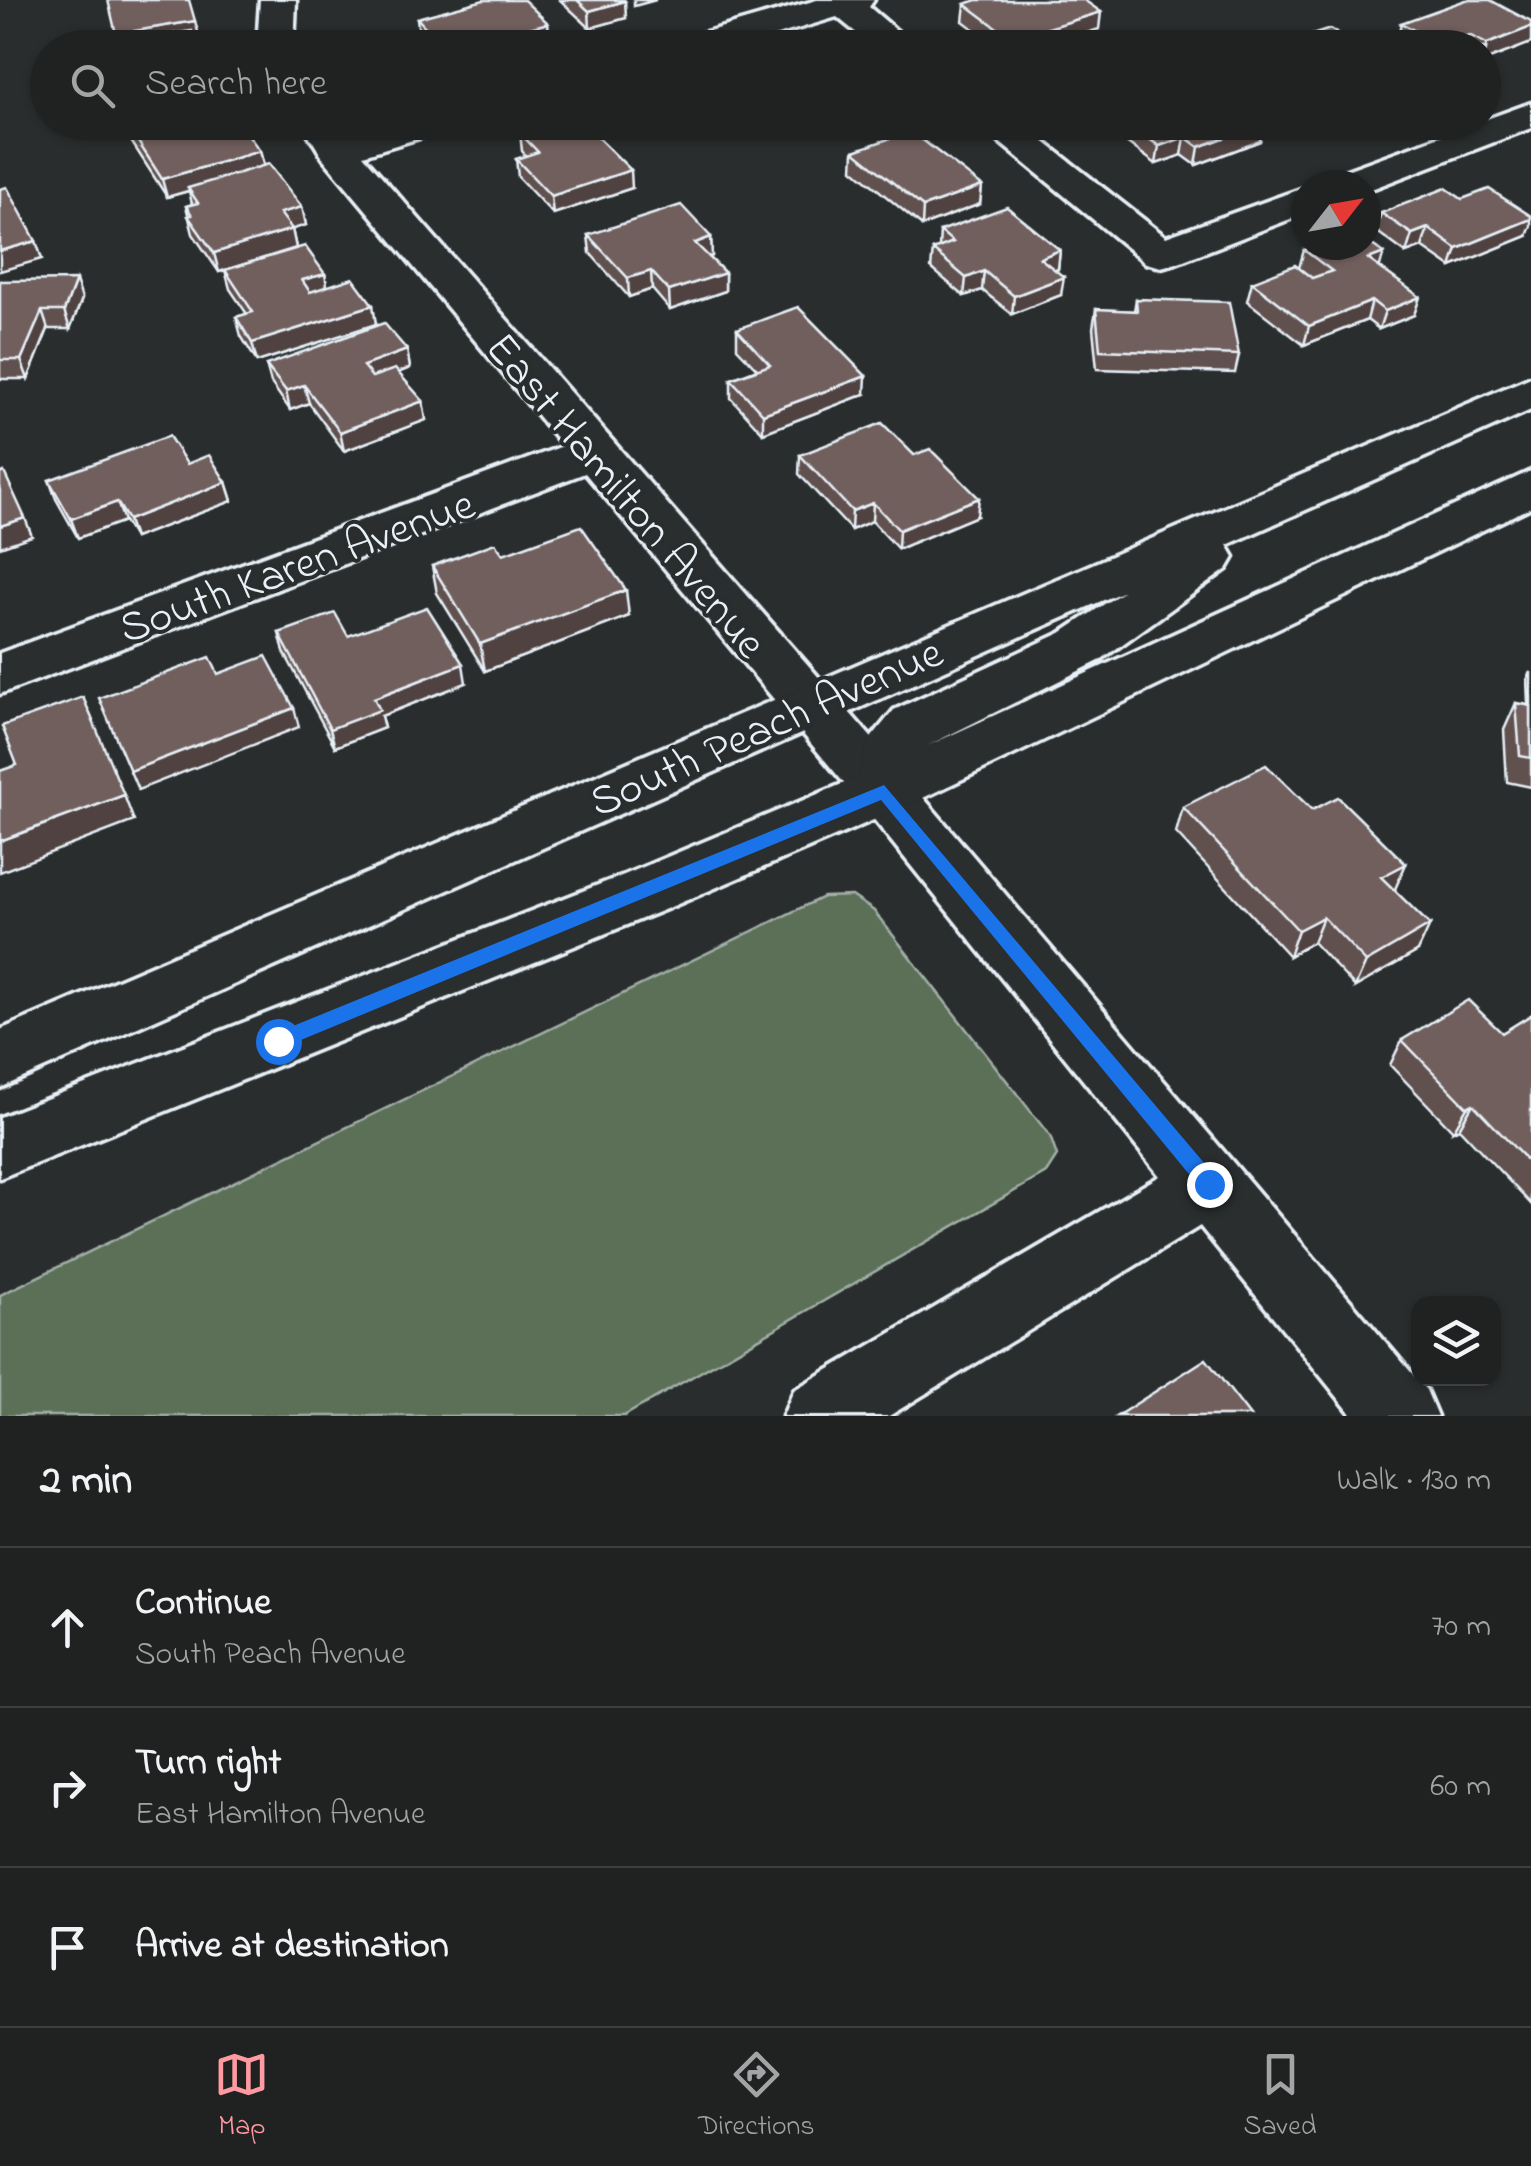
<!DOCTYPE html>
<meta charset="utf-8">
<style>
:root{--surface:#202222;--page:#2d2f2f;--text:#f1f3f6;--muted:#a2a4a5;--line:#3d3f40;--accent:#ff9aa2}
body{margin:0;font-family:"Indie Flower",sans-serif;background:var(--page);color:var(--text)}
.controls{position:absolute;right:30px;bottom:30px;display:grid;overflow:hidden;border-radius:20px;box-shadow:0 2px 8px #0004}
.controls button{width:90px;height:90px;display:grid;place-items:center;padding:0;border:0;border-bottom:2px solid var(--line);background:var(--surface);color:var(--text);font:50px sans-serif}
.compass{position:absolute;left:1291px;top:170px;width:90px;height:90px;border-radius:50%;background:var(--surface);box-shadow:0 2px 8px #0004;rotate:59deg}
.stop{position:absolute;width:30px;height:30px;margin:-22px;border:8px solid #1a73e8;border-radius:50%;background:#fff}
.stop.end{background:#1a73e8;border-color:#fff;box-shadow:0 2px 10px #0008}
.list{margin:0;padding:0;list-style:none}
h2{display:flex;justify-content:space-between;align-items:center;height:130px;margin:0;padding:0 40px;font-size:42px}
h2 small{font-size:32px;font-weight:400;color:var(--muted)}
.list li{display:grid;grid-template-columns:65px 1fr auto;gap:30px;align-items:center;box-sizing:border-box;height:160px;padding:0 40px;border-top:2px solid var(--line)}
.list b{display:block;font-size:38px;white-space:nowrap}
.list p{margin:0;font-size:32px;white-space:nowrap;color:var(--muted)}
.list em{font-size:32px;font-style:normal;color:var(--muted)}
.icon{flex:none;width:55px;height:55px;fill:none;stroke:currentColor;stroke-width:2;stroke-linecap:round;stroke-linejoin:round}
.map{position:relative;flex:none;width:1531px;height:1416px;overflow:hidden}
.search{position:absolute;background:var(--surface);box-shadow:0 2px 8px #0004;left:30px;right:30px;top:30px;height:110px;display:flex;align-items:center;gap:25px;box-sizing:border-box;padding:0 35px;border-radius:55px;color:var(--muted);font-size:38px}
.sheet{height:610px;background:var(--surface)}
nav{display:flex;justify-content:space-around;align-items:center;box-sizing:border-box;height:140px;border-top:2px solid var(--line);background:var(--surface);font-size:28px;color:var(--muted)}
nav a{display:grid;justify-items:center;gap:5px}
nav .on{color:var(--accent)}
.map>svg:first-child{display:block}
.green{fill:#5c6f59;stroke:#a2b0a8;stroke-width:2.5}
.lines{fill:none;stroke-linecap:round;stroke-linejoin:round}
.street-casing{stroke:#e8f1f8;stroke-width:7}
.secondary-casing{stroke:#e8f1f8;stroke-width:7}
.street{fill:#2a2d2e;fill-rule:evenodd}
.secondary{fill:#2a2d2e;fill-rule:evenodd}
.wall{fill:#615150;stroke:#e8f1f8;stroke-width:2.5}
.shaded-wall{fill:#4f4241;stroke:#e8f1f8;stroke-width:2.5}
.building{fill:#715e5d;stroke:#e8f1f8;stroke-width:2.5}
.route{fill:#1a73e8}
.labels{text-anchor:middle;stroke-width:8;stroke-linejoin:round;paint-order:stroke}
.street-label{font-size:45px;fill:#e8f1f8;stroke:#2a2d2e}
</style>
<div class="map">
<svg width="1531" height="1416" viewBox="0 0 1531 1416">
<rect width="100%" height="100%" fill="#2a2d2e"/>
<filter id="ink" filterUnits="userSpaceOnUse"><feTurbulence type="fractalNoise" baseFrequency=".01" numOctaves="2"/><feDisplacementMap in="SourceGraphic" scale="20" xChannelSelector="R" yChannelSelector="G"/><feConvolveMatrix kernelMatrix="1 2 1 2 8 2 1 2 1" color-interpolation-filters="sRGB"/></filter>
<g filter="url(#ink)">
<path class="green" d="M852,896L874,911L1050,1136L1057,1156L1046,1173L624,1416H0V1295L823,897Z"/>
<g class="lines">
<defs>
<g id="street">
<path d="M260,0H296L294,48H257Z"/>
<path d="M817,0H874L869,7L917,48H875L837,17L733,48H673L678,40Z"/>
<path d="M1531,103V128L1366,191V185H1324L1330,176Z"/>
<path d="M301,122H340L347,134L388,122H451L446,130L363,155L904,775L1426,1390L1437,1416H1353L1200,1226L889,1416H783L794,1390L1160,1176L864,807L585,473L0,694V653L563,446L323,158Z"/>
<path d="M975,122H1019L1166,237L1306,187V213L1176,263L1161,267L1146,263Z"/>
</g>
<path id="secondary" d="M1531,377V410L1227,545L1234,557L1227,569L1099,661L927,746L1531,471V507L904,807L666,909L0,1178V1117L624,875L859,777L867,743L894,710L1061,633L1124,591L0,1088V1030Z"/>
</defs>
<use href="#street" class="street-casing"/>
<use href="#secondary" class="secondary-casing"/>
<use href="#street" class="street"/>
<use href="#secondary" class="secondary"/>
</g>
<g class="wall">
<path d="M560,0H624L626,18L590,28Z"/>
<path d="M965,4L1099,29L1040,48H999L963,21Z"/>
<path d="M417,18L548,23L549,40L522,48H431L419,35Z"/>
<path d="M1531,22V43L1484,61V48H1409L1397,40L1401,23Z"/>
<path d="M1124,122H1263L1260,141L1196,165L1182,155L1156,164L1122,139Z"/>
<path d="M126,123L260,151L264,165L302,207L306,225L292,229L296,248L219,272L193,234L186,206L192,204L189,191L167,197L131,141Z"/>
<path d="M520,133L632,188L553,214L518,177L516,159L526,156L522,151Z"/>
<path d="M854,151L982,186L980,204L922,226L853,169Z"/>
<path d="M1462,199L1527,236L1451,267L1422,247L1406,253L1376,231L1381,213Z"/>
<path d="M940,231L1060,250L1058,269L1055,270L1061,295L1012,314L982,290L964,296L931,268L933,250L939,248Z"/>
<path d="M588,235L711,237L712,256L709,257L725,273V291L670,310L652,289L629,297L590,253Z"/>
<path d="M1304,250L1380,267L1414,315L1379,329L1367,320L1304,345L1247,301L1252,282L1299,268Z"/>
<path d="M225,270L325,274L327,287L376,324L257,362L241,336L236,317L247,314L230,289Z"/>
<path d="M0,281L82,299L70,329H48L28,379H0Z"/>
<path d="M1136,299L1239,355L1235,373L1097,369L1093,328L1096,309L1134,311Z"/>
<path d="M737,329L865,394L763,433L731,398V379L757,369L737,348Z"/>
<path d="M407,350L410,368L398,373L423,401L426,420L344,451L309,403L290,410L271,383L266,365Z"/>
<path d="M800,455H914L977,516L898,549L872,521L851,530L799,474Z"/>
<path d="M187,464L226,482L232,501L134,538L124,521L78,538L56,499L49,480Z"/>
<path d="M503,554L629,616L485,671L437,593L432,566Z"/>
<path d="M279,633L348,636L466,683L381,716L384,728L335,747L284,652Z"/>
<path d="M1531,672V787L1507,782L1504,730L1516,703L1529,705L1528,679Z"/>
<path d="M1183,807L1395,889L1418,951L1355,987L1313,942L1289,956L1176,833Z"/>
<path d="M1531,1015V1204L1459,1128L1453,1131L1390,1065L1402,1040L1502,1033Z"/>
</g>
<g class="shaded-wall">
<path d="M634,0H656L634,6Z"/>
<path d="M625,1L626,18L590,28L589,11Z"/>
<path d="M1101,12L1099,29L1040,48H1012V39Z"/>
<path d="M195,21L200,39L146,48H120L116,34Z"/>
<path d="M548,23L549,40L522,48H477V42Z"/>
<path d="M1531,27V43L1484,61L1487,44Z"/>
<path d="M469,33L471,48H440L439,42Z"/>
<path d="M1469,35L1465,48H1440L1441,45Z"/>
<path d="M1264,123L1260,141L1196,165L1199,147Z"/>
<path d="M1185,137L1182,155L1156,164L1159,146Z"/>
<path d="M260,151L264,169L167,197L162,179Z"/>
<path d="M631,170L632,188L553,214L551,196Z"/>
<path d="M982,186L980,204L922,226L923,207Z"/>
<path d="M302,207L306,225L284,232L280,213Z"/>
<path d="M1531,219V226L1527,236L1451,267L1457,249Z"/>
<path d="M1428,228L1422,247L1406,253L1412,234Z"/>
<path d="M292,229L296,248L219,272L214,253Z"/>
<path d="M711,237L712,256L696,261L695,243Z"/>
<path d="M36,241L42,259L0,271V251Z"/>
<path d="M1060,250L1058,269L1038,276L1040,258Z"/>
<path d="M1384,253L1378,272L1368,259Z"/>
<path d="M651,271L652,289L629,297L628,278Z"/>
<path d="M984,271L982,290L964,296L966,278Z"/>
<path d="M725,273V291L670,310L669,291Z"/>
<path d="M325,274L328,292L306,299L302,280Z"/>
<path d="M1064,277L1061,295L1012,314L1014,296Z"/>
<path d="M76,280L82,299L70,329L64,311Z"/>
<path d="M1420,297L1414,315L1379,329L1385,311Z"/>
<path d="M1372,301L1367,320L1304,345L1309,326Z"/>
<path d="M373,305L376,324L257,362L252,343Z"/>
<path d="M42,311L48,329L28,379L21,360Z"/>
<path d="M407,350L410,368L367,384L363,366Z"/>
<path d="M866,376L865,394L763,433V414Z"/>
<path d="M304,385L309,403L290,410L286,391Z"/>
<path d="M423,401L426,420L344,451L340,432Z"/>
<path d="M226,482L232,501L134,538L128,520Z"/>
<path d="M979,498L977,516L898,549L899,530Z"/>
<path d="M117,502L124,521L78,538L71,519Z"/>
<path d="M873,503L872,521L851,530L852,511Z"/>
<path d="M25,518L32,536L0,547V526Z"/>
<path d="M626,590L629,616L485,671L480,644Z"/>
<path d="M463,664L466,683L381,716L384,728L335,747L330,729L374,698Z"/>
<path d="M294,708L299,727L138,790L130,771Z"/>
<path d="M124,795L134,821L0,872V841Z"/>
<path d="M1406,864L1395,889L1370,903L1381,877Z"/>
<path d="M1323,917L1313,942L1289,956L1298,930Z"/>
<path d="M1430,925L1418,951L1355,987L1366,962Z"/>
<path d="M1473,1104L1459,1128L1453,1131L1467,1107Z"/>
</g>
<g class="building">
<path d="M108,0H189L195,21L116,34Z"/>
<path d="M484,0H524L548,23L477,42L469,33L439,42L417,18Z"/>
<path d="M577,0H624L625,1L589,11Z"/>
<path d="M977,0H1084L1101,12L1012,39L965,4Z"/>
<path d="M1466,0H1490L1531,22V27L1487,44L1469,35L1441,45L1401,23Z"/>
<path d="M1330,29L1360,48H1272Z"/>
<path d="M192,31L196,48H94L93,46Z"/>
<path d="M239,122L260,151L162,179L126,123Z"/>
<path d="M554,122H582L631,170L551,196L516,159L538,152L520,133Z"/>
<path d="M1126,122H1263L1264,123L1199,147L1185,137L1159,146Z"/>
<path d="M911,131L982,186L923,207L854,151Z"/>
<path d="M269,164L302,207L280,213L292,229L214,253L188,216L192,215L186,206L198,203L188,188Z"/>
<path d="M7,187L36,241L0,251V189Z"/>
<path d="M1446,188L1462,199L1489,189L1531,216V219L1457,249L1428,228L1412,234L1381,213Z"/>
<path d="M681,205L711,237L695,243L725,273L669,291L651,271L628,278L588,235Z"/>
<path d="M1007,207L1060,250L1040,258L1064,277L1014,296L984,271L966,278L933,250L953,242L940,231Z"/>
<path d="M1366,241L1384,253L1368,259L1420,297L1385,311L1372,301L1309,326L1252,282L1295,265L1312,278L1332,271L1304,250L1316,245H1366Z"/>
<path d="M305,246L325,274L302,280L310,292L353,278L373,305L252,343L236,317L253,312L225,270Z"/>
<path d="M76,280L64,311H42L21,360H0V281Z"/>
<path d="M1136,299L1229,302L1239,355L1100,350L1096,309L1137,311Z"/>
<path d="M798,307L866,376L763,414L731,379L770,365L737,329Z"/>
<path d="M384,323L407,350L363,366L372,377L395,369L423,401L340,432L304,385L286,391L266,365Z"/>
<path d="M882,423L914,455L930,449L979,498L899,530L873,503L852,511L800,455Z"/>
<path d="M169,436L187,464L209,455L226,482L128,520L117,502L71,519L49,480Z"/>
<path d="M4,472L25,518L0,526V474Z"/>
<path d="M581,526L626,590L480,644L432,566L495,543L503,554Z"/>
<path d="M427,607L463,664L374,698L380,710L330,729L279,633L335,613L348,636Z"/>
<path d="M266,656L294,708L130,771L99,698L210,657L218,674Z"/>
<path d="M83,697L124,795L0,841V771L17,765L2,726Z"/>
<path d="M1516,703L1531,706V758L1520,756Z"/>
<path d="M1266,765L1312,810L1338,797L1406,864L1381,877L1430,925L1366,962L1323,917L1298,930L1183,807Z"/>
<path d="M1468,1000L1502,1033L1531,1015V1165L1473,1104L1467,1107L1402,1040Z"/>
<path d="M1206,1359L1250,1416H1117Z"/>
</g>
</g>
<path class="route" d="M884,785L1216,1177V1190H1202L881,800L284,1047H271L268,1041L271,1035Z"/>
<g class="labels">
<g class="street-label">
<text transform="translate(628 494) rotate(50)" y="16">East Hamilton Avenue</text>
<text transform="translate(296 564) rotate(-20)" y="16">South Karen Avenue</text>
<text transform="translate(765 725) rotate(-24)" y="16">South Peach Avenue</text>
</g>
</g>
</svg>
<div class="controls">
<button><svg class="icon" aria-label="layers" viewBox="0 0 24 24"><path d="M12 4l9 5-9 5-9-5zM3 14l9 5 9-5"/></svg></button>
</div>
<svg class="compass" viewBox="-18 -18 36 36"><path d="M0-13l5 13h-10z" fill="#e53935"/><path d="M0 13l5-13h-10z" fill="#a2a4a5"/></svg>
<div class="stop" style="left:278px;top:1041px"></div>
<div class="stop end" style="left:1209px;top:1184px"></div>
<div class="search"><svg class="icon" aria-label="search" viewBox="0 0 24 24"><circle cx="10" cy="10" r="6"/><path d="M15 15l6 6"/></svg>Search here</div>
</div>
<section class="sheet">
<h2>2 min<small>Walk · 130 m</small></h2>
<ul class="list">
<li><svg class="icon" aria-label="ahead" viewBox="0 0 24 24"><path d="M12 20V5M6 11l6-6 6 6"/></svg><div><b>Continue</b><p>South Peach Avenue</p></div><em>70 m</em></li>
<li><svg class="icon" aria-label="right" viewBox="0 0 24 24"><path d="M7 20v-9h11M14 6l5 5-5 5"/></svg><div><b>Turn right</b><p>East Hamilton Avenue</p></div><em>60 m</em></li>
<li><svg class="icon" aria-label="arrive" viewBox="0 0 24 24"><path d="M6 21V4h12l-3 4 3 4H6"/></svg><div><b>Arrive at destination</b></div></li>
</ul>
</section>
<nav>
<a class="on"><svg class="icon" aria-label="map" viewBox="0 0 24 24"><path d="M3 6l6-2 6 2 6-2v14l-6 2-6-2-6 2zM9 4v14M15 6v14"/></svg>Map</a>
<a><svg class="icon" aria-label="directions" viewBox="0 0 24 24"><path d="M12 3l9 9-9 9-9-9zM9 14v-3h6M13 9l2 2-2 2"/></svg>Directions</a>
<a><svg class="icon" aria-label="saved" viewBox="0 0 24 24"><path d="M7 4h10v16l-5-4-5 4z"/></svg>Saved</a>
</nav>
